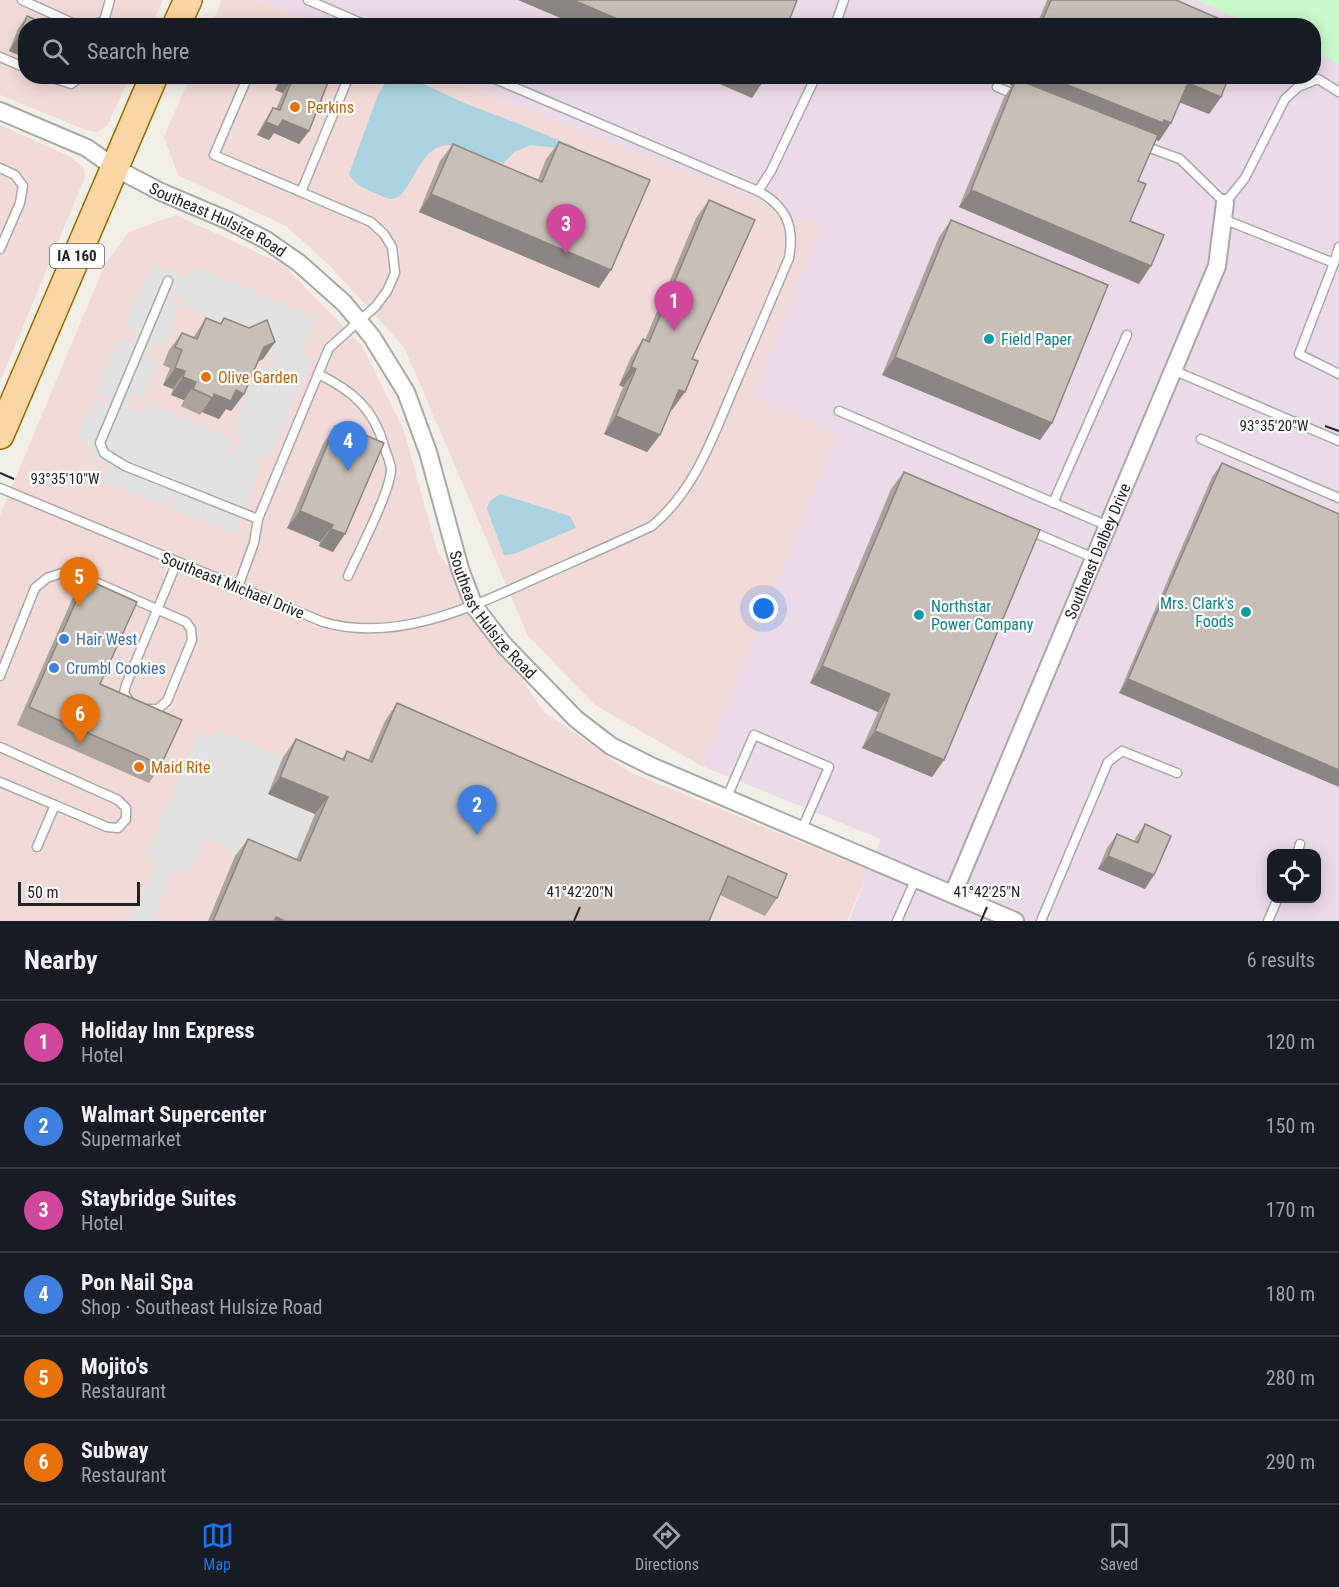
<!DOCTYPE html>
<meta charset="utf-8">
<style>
:root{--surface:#171b24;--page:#242831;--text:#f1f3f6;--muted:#9ea1a6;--line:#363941;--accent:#1a73e8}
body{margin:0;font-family:"Roboto Condensed",sans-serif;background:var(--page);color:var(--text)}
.controls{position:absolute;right:18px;bottom:18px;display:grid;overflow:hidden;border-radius:12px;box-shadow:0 3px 15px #0003}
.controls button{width:54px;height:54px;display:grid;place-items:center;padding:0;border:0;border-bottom:2px solid var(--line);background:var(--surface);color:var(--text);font:30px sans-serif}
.scale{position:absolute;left:18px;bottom:15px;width:122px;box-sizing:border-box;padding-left:6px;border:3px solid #222;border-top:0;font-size:16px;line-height:21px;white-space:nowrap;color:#222;-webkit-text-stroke:4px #fff;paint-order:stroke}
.you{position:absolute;left:764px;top:609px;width:21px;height:21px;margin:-15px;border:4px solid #fff;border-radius:50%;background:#1a73e8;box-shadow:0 0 0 9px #1a73e833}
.badge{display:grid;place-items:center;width:39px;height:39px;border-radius:50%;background:var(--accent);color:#fff;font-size:20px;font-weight:700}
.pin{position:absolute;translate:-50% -50px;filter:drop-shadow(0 2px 3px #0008)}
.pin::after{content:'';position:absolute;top:32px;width:21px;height:18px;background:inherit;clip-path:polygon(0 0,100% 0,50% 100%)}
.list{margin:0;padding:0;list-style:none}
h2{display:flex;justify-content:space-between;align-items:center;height:78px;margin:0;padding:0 24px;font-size:26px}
h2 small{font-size:20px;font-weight:400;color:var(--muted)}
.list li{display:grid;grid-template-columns:39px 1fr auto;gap:18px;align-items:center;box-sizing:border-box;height:84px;padding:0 24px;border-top:2px solid var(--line)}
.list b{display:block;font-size:22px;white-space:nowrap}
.list p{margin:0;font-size:20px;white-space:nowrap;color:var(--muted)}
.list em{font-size:20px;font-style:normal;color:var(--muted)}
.icon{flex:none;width:33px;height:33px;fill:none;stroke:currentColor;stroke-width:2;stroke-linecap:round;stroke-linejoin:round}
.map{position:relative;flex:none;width:1339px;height:921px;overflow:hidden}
.search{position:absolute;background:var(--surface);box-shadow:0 3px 15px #0003;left:18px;right:18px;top:18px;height:66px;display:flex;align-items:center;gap:15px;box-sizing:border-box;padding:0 21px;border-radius:24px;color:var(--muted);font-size:22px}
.sheet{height:582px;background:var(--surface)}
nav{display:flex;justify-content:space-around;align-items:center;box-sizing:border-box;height:84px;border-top:2px solid var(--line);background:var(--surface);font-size:16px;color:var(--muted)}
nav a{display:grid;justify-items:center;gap:3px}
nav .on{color:var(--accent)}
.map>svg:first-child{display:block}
.commercial{fill:#f2dad9}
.industrial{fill:#ebdbe8;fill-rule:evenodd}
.park{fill:#c8facc}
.parking{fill:#e2e2e2;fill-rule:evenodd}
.water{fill:#aad3df}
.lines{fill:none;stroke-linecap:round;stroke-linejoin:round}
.lane-casing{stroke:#a9a9a9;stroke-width:11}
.street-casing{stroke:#a9a9a9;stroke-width:20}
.primary-casing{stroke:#a06b00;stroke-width:30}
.lane{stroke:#fff;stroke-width:8}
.street{stroke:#fff;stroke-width:16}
.primary{stroke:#fcd6a4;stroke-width:27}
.wall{fill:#aba49e}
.shaded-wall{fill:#8b8681}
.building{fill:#c7bfb8;stroke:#8b8681;stroke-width:1.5}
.ticks{fill:none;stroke:#222;stroke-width:2}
.food-dot{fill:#e8710a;stroke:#fff;stroke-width:2}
.culture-dot{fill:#0f9aa8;stroke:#fff;stroke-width:2}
.shop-dot{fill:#3f7fe0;stroke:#fff;stroke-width:2}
.labels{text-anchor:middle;stroke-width:4.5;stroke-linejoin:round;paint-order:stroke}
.shield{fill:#fff;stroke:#646464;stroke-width:1.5}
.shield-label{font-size:15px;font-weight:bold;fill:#222}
.food-label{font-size:16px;fill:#c56008;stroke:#fff;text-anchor:start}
.street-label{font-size:16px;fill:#222;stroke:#fff}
.culture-label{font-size:16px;fill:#0d838f;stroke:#fff;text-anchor:start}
.shop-label{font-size:16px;fill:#366cbe;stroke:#fff;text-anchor:start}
.ticks-label{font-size:15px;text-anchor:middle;fill:#222;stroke:#fff;stroke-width:4.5;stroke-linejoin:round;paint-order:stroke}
</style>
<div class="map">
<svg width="1339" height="921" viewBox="0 0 1339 921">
<rect width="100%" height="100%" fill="#f2efe9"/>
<g class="commercial">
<path d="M0,0H163L152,25L26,26V76L130,77L107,126L97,132L86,130L0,95Z"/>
<path d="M222,0H258L321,25L211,26Z"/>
<path d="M190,77H448L821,227L753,398L837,433L702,766L595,705L528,636L404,347L330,266L286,226L178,175L164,137Z"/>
<path d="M0,125L71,157L84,168L85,177L0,382Z"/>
<path d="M176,215L284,265L363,347L404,431L437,550L542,710L630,772L869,870L847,921H0V515L105,264L129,232Z"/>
</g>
<g class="industrial">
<path d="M258,0H1197L1254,25L321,26Z"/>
<path d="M1314,52L1339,64V921H849L881,839L702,766L837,433L752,398L821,227L448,77L1314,76ZM1272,854H1316V898H1272Z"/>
</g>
<path class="park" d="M1197,0H1339V64L1314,52V26L1254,25Z"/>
<g class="parking">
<path d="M153,263L187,277L193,266L318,318L303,353L312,360L269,459L258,454L261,467L234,535L171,508L176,497L172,495L167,507L103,481L109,466L93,457L90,444L77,439L94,399L107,403L108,399L96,394L119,337L133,343L138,331L125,326ZM175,295L185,298L183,305L245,335L250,325L263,330V359L278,353L272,369L260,364L232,432L244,437L241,445L233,451L230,450L234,439L149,403L143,414L131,408L129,401L133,392L144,396L159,360L148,355L154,342L165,347L180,306L170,301Z"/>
<path d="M215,730L283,757L268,794L315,814L288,879L235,856L225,846L204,837L188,874L175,869L152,921H128L157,863L145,857L200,733L211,739Z"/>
</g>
<g class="water">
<path d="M389,77C410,73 446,96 467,104C503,118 539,131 575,147L577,150L531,145L514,152L504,163C484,160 463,141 442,146C417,152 410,198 392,199C386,199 380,195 375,193C365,189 354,184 349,174L378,95Z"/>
<path d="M500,494L570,516L576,528L514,554L504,555L487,509L489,502Z"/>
</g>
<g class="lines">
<defs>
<g id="lane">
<path d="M22,0L79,26"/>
<path d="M308,0L368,26"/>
<path d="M91,26L104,21L110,0"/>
<path d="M835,26L844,0"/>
<path d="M0,57L26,68"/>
<path d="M47,76L71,84L82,76"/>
<path d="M248,76L214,155L301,192"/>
<path d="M997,87L1016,95"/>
<path d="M1142,145L1180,159L1225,203L1245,178L1285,99L1298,87L1318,79L1339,92"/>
<path d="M0,168L15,175L23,186L20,203L0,249"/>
<path d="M758,191L771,171L816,76"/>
<path d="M1223,219L1334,263L1299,354L1339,374"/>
<path d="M1334,263L1339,247"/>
<path d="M168,281L100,443L104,453L125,466L258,519"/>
<path d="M1173,370L1339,441"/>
<path d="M318,374C352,390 374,409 384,446C386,453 390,461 391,468C392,489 358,553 348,576"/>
<path d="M839,411L1108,526"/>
<path d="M1201,439L1339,498"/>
<path d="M0,488L323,622C398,644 476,605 543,575C579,559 616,543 652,526C696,489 713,436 735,385C753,342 771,300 789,258C795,226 786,206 758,191L488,76"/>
<path d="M1053,503L1127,335"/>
<path d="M1028,530L1094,558"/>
<path d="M238,587L254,543L258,519L329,348L376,306L387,291L395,273L392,247L384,234L371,222L301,192L349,76"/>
<path d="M0,676L35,588L47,578L62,573L84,577L186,622L191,629L192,640L167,701L158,709H147"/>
<path d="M130,702L124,693L126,685L177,562"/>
<path d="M0,747L118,800L126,808V819L118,828L107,827L55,805"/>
<path d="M0,782L55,805L37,847"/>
<path d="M727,797L754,735L829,767L802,829"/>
<path d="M1297,854L1300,844"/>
<path d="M897,921L916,878"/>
<path d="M1041,921L1108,762L1122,751L1177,773"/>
<path d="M1268,921L1278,898"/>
</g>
<g id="street">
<path id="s1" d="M0,111L87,148L115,168L161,192L227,220L266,240L299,263L344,303L372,337L406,392L428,452L460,569L474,606L504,645L576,719L611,746L651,766L1015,921"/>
<path id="s2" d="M953,894L1217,266L1225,203"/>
</g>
<g id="primary">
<path d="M176,26L188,0"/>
<path d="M0,435L154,76"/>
</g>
</defs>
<use href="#lane" class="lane-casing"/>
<use href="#street" class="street-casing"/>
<use href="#primary" class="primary-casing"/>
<use href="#lane" class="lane"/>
<use href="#street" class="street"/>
<use href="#primary" class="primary"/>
</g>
<g class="wall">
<path d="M1047,0H1176L1236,26H1036Z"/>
<path d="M27,16L26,58L9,51L18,29Z"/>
<path d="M280,76H329L309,131L299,144L274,133L269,140L257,135L264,122L273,108L276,109L283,93L275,90Z"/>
<path d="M1014,76H1229L1221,97L1209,114L1180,102L1171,123L1159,141L1156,140L1138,181L1130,221L1139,284L959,207L1004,97L1012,86L1010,85Z"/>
<path d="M559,142L599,288L419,212L440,161L453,144L538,180L546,159Z"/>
<path d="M709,200L692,359L672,410L671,409L660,435L647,452L604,434L623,387L619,385L631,357L643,339L645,340L696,218Z"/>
<path d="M951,220L1052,423L1040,440L882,375L939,237Z"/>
<path d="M206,318L220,324L224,318L275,342L263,359L257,362L244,394L231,411L226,409L219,419L202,412L200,415L181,406L184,400L171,395L173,389L163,385L170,368L163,365L169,350L182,333L193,338Z"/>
<path d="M335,426L363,438L365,435L333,552L319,546L320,542L287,528L323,444Z"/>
<path d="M1222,463L1339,514L1119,693L1212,477Z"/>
<path d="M904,472L944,760L932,777L862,748L878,712L810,683L891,489Z"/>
<path d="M86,579L100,684L161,765L149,783L17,725L73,597Z"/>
<path d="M397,703L777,898L765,916L720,895L709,921H208L235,856L248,839L296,860L315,814L268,794L283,757L296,739L342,759L347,751L368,760L385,721Z"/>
<path d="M1145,824V889L1098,869L1107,848L1117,834L1134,842L1136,837Z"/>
</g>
<g class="shaded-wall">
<path d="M518,0H573L634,26H579Z"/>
<path d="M18,37L26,40V58L9,51Z"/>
<path d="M701,76H756L764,80L752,98Z"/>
<path d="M1016,76H1045L1171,123L1159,141L1016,79L1012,86L1010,85Z"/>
<path d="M1232,76H1254L1249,84Z"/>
<path d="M285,77L292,80L283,93L275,90Z"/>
<path d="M1188,83L1221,97L1209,114L1176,101Z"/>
<path d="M283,120L309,131L299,144L274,133L269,140L257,135L266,122Z"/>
<path d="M971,190L1151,266L1139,284L959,207Z"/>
<path d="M431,194L611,270L599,288L419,212Z"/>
<path d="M275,342L263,359L252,364L264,347Z"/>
<path d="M895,357L1052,423L1040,440L882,375Z"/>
<path d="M631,367L636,369L623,387L619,385Z"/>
<path d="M175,368L185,371L173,389L163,385Z"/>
<path d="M183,377L196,382L184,400L171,395Z"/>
<path d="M236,390L244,394L231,411L226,409L219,419L202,412L214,394Z"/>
<path d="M679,390L685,392L672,410L667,407Z"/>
<path d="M616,416L660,435L647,452L604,434Z"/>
<path d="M300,511L333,525L320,542L287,528Z"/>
<path d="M331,529L345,534L333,552L319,546Z"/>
<path d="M822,666L890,694L878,712L810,683Z"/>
<path d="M1128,679L1339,770V787L1119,693Z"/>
<path d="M875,731L944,760L932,777L862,748Z"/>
<path d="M280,777L328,797L315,814L268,794Z"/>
<path d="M1108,856L1154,875L1145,889L1098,869Z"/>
<path d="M276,917L285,921H273Z"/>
</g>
<g class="building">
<path d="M573,0H797L787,26H634Z"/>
<path d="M1051,0H1176L1236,26H1040Z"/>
<path d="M27,16L50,26H26V40L18,37Z"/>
<path d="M285,76L330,77L309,131L283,120L278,127L266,122L273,108L280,110L292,80Z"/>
<path d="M756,76H766L764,80Z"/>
<path d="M1045,76H1229L1221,97L1188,83L1171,123L1164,120L1163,123Z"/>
<path d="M1016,79L1158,135L1138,181L1146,184L1130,221L1164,235L1151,266L971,190Z"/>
<path d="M559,142L650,180L611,270L431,194L453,144L542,182Z"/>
<path d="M709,200L755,220L692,359L698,361L685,392L679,390L660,435L616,416L636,369L631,367L643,339L649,342Z"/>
<path d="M951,220L1108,285L1052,423L895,357Z"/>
<path d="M206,318L221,324L224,318L249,328L267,320L275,342L264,347L244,394L236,390L231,401L214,394L213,398L193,389L196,382L183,377L185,371L175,368L182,350L175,347L182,333L197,339Z"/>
<path d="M335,426L363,438L365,435L384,443L345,534L331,529L333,525L300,511Z"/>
<path d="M1222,463L1339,514V770L1128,679Z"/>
<path d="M904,472L1040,530L944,760L875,731L890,694L822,666Z"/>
<path d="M86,579L137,602L100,684L182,720L161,765L29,707Z"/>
<path d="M397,703L787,874L777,898L728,876L709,921H285L276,917L274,921H213L248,839L300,861L328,797L280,777L296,739L344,760L347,751L372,762Z"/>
<path d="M1145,824L1171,836L1154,875L1108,856L1117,834L1138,843Z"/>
</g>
<path class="ticks" d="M1325,426L1339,431M0,473L14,479M574,921L580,907M981,921L987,907"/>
<g class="food-dot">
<circle cx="295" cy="107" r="6"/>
<circle cx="206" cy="377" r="6"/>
<circle cx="139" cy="767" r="6"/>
</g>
<g class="culture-dot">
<circle cx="989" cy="339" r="6"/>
<circle cx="1246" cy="612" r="6"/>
<circle cx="919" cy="615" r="6"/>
</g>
<g class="shop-dot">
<circle cx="64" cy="639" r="6"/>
<circle cx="54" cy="668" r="6"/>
</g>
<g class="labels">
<rect class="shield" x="50" y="244" width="54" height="24" rx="4.5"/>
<g class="shield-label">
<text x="77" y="261">IA 160</text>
</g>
<g class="food-label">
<text x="307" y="113">Perkins</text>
<text x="218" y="383">Olive Garden</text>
<text x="151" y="773">Maid Rite</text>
</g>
<g class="street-label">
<text dy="6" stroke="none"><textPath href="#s1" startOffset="244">Southeast Hulsize Road</textPath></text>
<text dy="6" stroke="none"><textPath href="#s2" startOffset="372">Southeast Dalbey Drive</textPath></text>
<text transform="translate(233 585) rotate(22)" y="6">Southeast Michael Drive</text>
<text dy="6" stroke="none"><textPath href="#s1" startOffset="747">Southeast Hulsize Road</textPath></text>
</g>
<g class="culture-label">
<text x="1001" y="345">Field Paper</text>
<text x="1234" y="609" text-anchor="end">Mrs. Clark's<tspan x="1234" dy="18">Foods</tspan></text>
<text x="931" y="612">Northstar<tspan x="931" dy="18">Power Company</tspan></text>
</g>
<g class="shop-label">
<text x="76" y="645">Hair West</text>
<text x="66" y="674">Crumbl Cookies</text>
</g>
</g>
<g class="ticks-label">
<text x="1274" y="431">93°35'20"W</text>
<text x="65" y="484">93°35'10"W</text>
<text x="580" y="897">41°42'20"N</text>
<text x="987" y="897">41°42'25"N</text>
</g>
</svg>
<div class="controls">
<button><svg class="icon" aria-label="locate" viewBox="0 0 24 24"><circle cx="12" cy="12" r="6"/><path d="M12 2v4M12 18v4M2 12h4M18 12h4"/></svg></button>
</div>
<div class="scale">50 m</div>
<div class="you"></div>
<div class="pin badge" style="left:674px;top:331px;background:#d1479c">1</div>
<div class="pin badge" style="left:477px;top:835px;background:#3f7fe0">2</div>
<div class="pin badge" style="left:566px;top:254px;background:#d1479c">3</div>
<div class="pin badge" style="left:348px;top:471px;background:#3f7fe0">4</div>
<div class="pin badge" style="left:79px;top:607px;background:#e8710a">5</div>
<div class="pin badge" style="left:80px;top:744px;background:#e8710a">6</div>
<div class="search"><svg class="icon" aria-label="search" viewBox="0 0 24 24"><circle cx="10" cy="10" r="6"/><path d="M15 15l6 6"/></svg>Search here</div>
</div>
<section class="sheet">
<h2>Nearby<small>6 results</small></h2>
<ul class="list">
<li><span class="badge" style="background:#d1479c">1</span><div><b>Holiday Inn Express</b><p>Hotel</p></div><em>120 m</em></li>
<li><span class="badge" style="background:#3f7fe0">2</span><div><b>Walmart Supercenter</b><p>Supermarket</p></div><em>150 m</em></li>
<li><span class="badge" style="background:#d1479c">3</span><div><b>Staybridge Suites</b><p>Hotel</p></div><em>170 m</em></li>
<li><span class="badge" style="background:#3f7fe0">4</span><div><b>Pon Nail Spa</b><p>Shop · Southeast Hulsize Road</p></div><em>180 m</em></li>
<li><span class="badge" style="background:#e8710a">5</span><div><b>Mojito's</b><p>Restaurant</p></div><em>280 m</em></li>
<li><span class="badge" style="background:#e8710a">6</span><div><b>Subway</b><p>Restaurant</p></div><em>290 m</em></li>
</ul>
</section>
<nav>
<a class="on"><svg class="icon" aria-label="map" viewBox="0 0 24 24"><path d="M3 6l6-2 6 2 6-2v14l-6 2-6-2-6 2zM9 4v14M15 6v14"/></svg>Map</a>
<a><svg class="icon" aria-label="directions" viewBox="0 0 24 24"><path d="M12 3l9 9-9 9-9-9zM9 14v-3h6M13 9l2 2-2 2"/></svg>Directions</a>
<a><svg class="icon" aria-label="saved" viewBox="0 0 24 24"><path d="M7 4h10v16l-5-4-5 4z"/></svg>Saved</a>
</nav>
